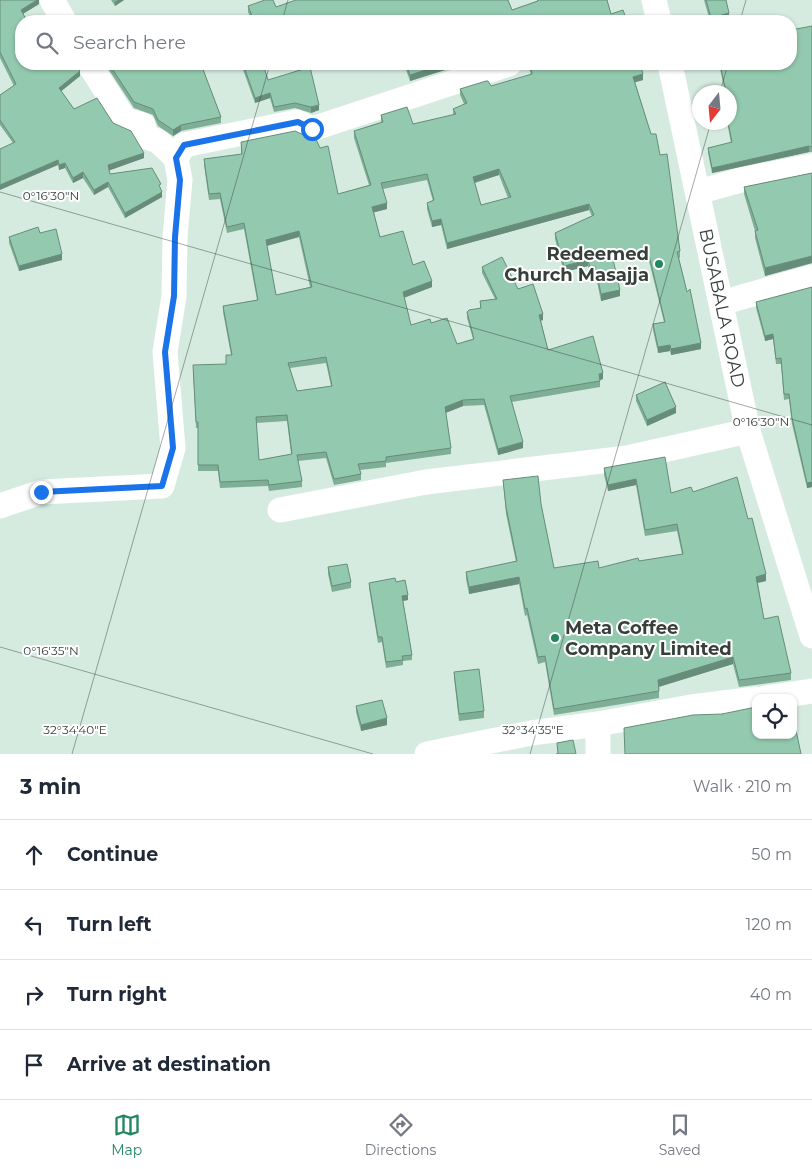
<!DOCTYPE html>
<meta charset="utf-8">
<style>
:root{--surface:#fff;--page:#f2f2f3;--text:#1f2937;--muted:#747a83;--line:#e0e1e3;--accent:#228660}
body{margin:0;font-family:Montserrat,sans-serif;background:var(--page);color:var(--text)}
.controls{position:absolute;right:15px;bottom:15px;display:grid;overflow:hidden;border-radius:10px;box-shadow:0 1px 4px #0004}
.controls button{width:45px;height:45px;display:grid;place-items:center;padding:0;border:0;border-bottom:1px solid var(--line);background:var(--surface);color:var(--text);font:25px sans-serif}
.compass{position:absolute;left:692px;top:85px;width:45px;height:45px;border-radius:50%;background:var(--surface);box-shadow:0 1px 4px #0004;rotate:196deg}
.stop{position:absolute;width:15px;height:15px;margin:-11px;border:4px solid #1a73e8;border-radius:50%;background:#fff}
.stop.end{background:#1a73e8;border-color:#fff;box-shadow:0 1px 5px #0008}
.list{margin:0;padding:0;list-style:none}
h2{display:flex;justify-content:space-between;align-items:center;height:65px;margin:0;padding:0 20px;font-size:21px}
h2 small{font-size:16px;font-weight:400;color:var(--muted)}
.list li{display:grid;grid-template-columns:32px 1fr auto;gap:15px;align-items:center;box-sizing:border-box;height:70px;padding:0 20px;border-top:1px solid var(--line)}
.list b{display:block;font-size:19px;white-space:nowrap}
.list em{font-size:16px;font-style:normal;color:var(--muted)}
.icon{flex:none;width:28px;height:28px;fill:none;stroke:currentColor;stroke-width:2;stroke-linecap:round;stroke-linejoin:round}
.map{position:relative;flex:none;width:812px;height:754px;overflow:hidden}
.search{position:absolute;background:var(--surface);box-shadow:0 1px 4px #0004;left:15px;right:15px;top:15px;height:55px;display:flex;align-items:center;gap:12px;box-sizing:border-box;padding:0 18px;border-radius:20px;color:var(--muted);font-size:19px}
.sheet{height:345px;background:var(--surface)}
nav{display:flex;justify-content:space-around;align-items:center;box-sizing:border-box;height:70px;border-top:1px solid var(--line);background:var(--surface);font-size:14px;color:var(--muted)}
nav a{display:grid;justify-items:center;gap:2px}
nav .on{color:var(--accent)}
.map>svg:first-child{display:block}
.lines{fill:none;stroke-linecap:round;stroke-linejoin:round}
.minor{stroke:#fff;stroke-width:25}
.wall{fill:#7eae96;fill-rule:evenodd}
.shaded-wall{fill:#678d7a}
.building{fill:#93caaf;stroke:#678d7a;fill-rule:evenodd}
.route{stroke:#1a73e8;stroke-width:6}
.ticks{fill:none;stroke:#373f3b;stroke-width:1;stroke-opacity:0.45}
.poi-dot{fill:#228660;stroke:#fff;stroke-width:2}
.labels{text-anchor:middle;stroke-width:4;stroke-linejoin:round;paint-order:stroke}
.poi-label{font-size:18px;font-weight:bold;fill:#373f3b;stroke:#fff;text-anchor:end}
.street-label{font-size:18px;fill:#373f3b;stroke:#fff}
.ticks-label{font-size:12px;text-anchor:middle;fill:#373f3b;stroke:#fff;stroke-width:4;stroke-linejoin:round;paint-order:stroke}
</style>
<div class="map">
<svg width="812" height="754" viewBox="0 0 812 754">
<rect width="100%" height="100%" fill="#d6ebe0"/>
<g class="lines">
<g class="minor">
<path d="M52,0L64,21"/>
<path d="M654,0L659,21"/>
<path d="M89,64L125,120L143,125L146,137L158,141L176,158"/>
<path d="M670,64L748,431L812,636"/>
<path d="M698,192L741,180L812,166"/>
<path d="M721,303L812,277"/>
<path d="M0,506L41,492L162,486L173,448L165,352L174,296L175,237L180,180L176,158L184,145L297,122L312,129L509,64"/>
<path d="M280,510L426,482L627,458L748,431"/>
<path d="M765,698L812,691"/>
<path d="M598,724V754"/>
<path d="M427,754L531,733L598,724L691,707L756,699"/>
</g>
</g>
<g class="wall">
<path d="M0,0L39,4L23,14L21,64L80,76L61,91L74,109L113,123L144,158L109,170L110,174L161,190L162,197L125,218L108,187L94,195L83,178L73,183L65,168L59,170L58,165L13,143L0,125V95L14,86L0,58Z"/>
<path d="M111,0H124L115,6Z"/>
<path d="M537,0H607L611,14L627,21H252L248,12V6L276,7L512,10L537,1Z"/>
<path d="M704,0H726L729,19L722,21H710Z"/>
<path d="M812,26V152H809L712,173L708,153V148L731,143L727,122H730L725,92L719,64H791Z"/>
<path d="M105,64H201L221,117V123L181,131L173,136L158,126L153,115L134,108Z"/>
<path d="M241,64H263L268,80L319,110L311,113L295,108L274,112L270,98L255,103Z"/>
<path d="M404,64H464L410,81Z"/>
<path d="M528,64H640L643,80L635,82L651,134L660,155L680,251V258H679L701,349L671,355L670,351L658,353L653,330V324L664,322L649,261L645,262L644,255L613,261L620,296L601,301L595,272L590,273L588,266L564,272L555,239V233L592,216L589,210L447,249L441,225L432,227L427,209V203L433,201L427,180L383,189L387,209L374,212L380,237L413,265L432,287L404,298L411,325L431,323L457,344L473,339L467,318V312L480,308V301L495,299L482,273V267L518,289L543,320L541,321L548,350L603,379L600,380V387L512,402L523,448L498,455L484,405L463,406L446,413L451,448V454L386,463V467L360,470L361,474V480L334,485L326,458L298,461L302,481V487L269,491L268,486L220,488L218,471H198V428H196L193,371L226,364L231,355L223,312V306L257,300L244,229L227,233L220,199L209,200L204,165V159L241,154V142L338,194L369,185L354,138V131L381,122V115L413,124L453,115V109L464,104L460,95V89L491,86L531,75ZM499,175L508,198L481,205L475,183ZM299,237L310,287L276,295L267,246ZM326,363L331,386L297,391L290,368ZM287,421L291,454L259,460L256,423Z"/>
<path d="M812,173V263L765,276L755,238V231L744,194V187Z"/>
<path d="M40,233L62,260L19,271L9,243V237Z"/>
<path d="M812,287V487L807,488L792,424L789,399L784,400L781,364H776L773,339L765,341L756,308V302Z"/>
<path d="M636,395L676,413L647,426L636,401Z"/>
<path d="M604,468L671,493L693,492L748,519L766,581L758,583L764,619L791,673V680L739,687L733,664L659,687V698L554,715L545,662L538,664L527,615L525,616L519,584L469,594L466,579V572L516,562L506,514L503,480L541,504L554,568H599L682,554L677,531L645,536L636,485L608,491L604,475Z"/>
<path d="M328,567L351,582V588L332,592L328,574Z"/>
<path d="M396,582L408,600L403,601L412,655V660L403,661V665L386,668L382,642L378,643L369,588V583Z"/>
<path d="M454,672L484,711V718L459,721L454,678Z"/>
<path d="M356,706L387,725L361,731L356,712Z"/>
</g>
<g class="shaded-wall">
<path d="M37,0H39V4L21,15V10Z"/>
<path d="M118,0H124L115,6V2Z"/>
<path d="M729,13V19L722,21H711V18Z"/>
<path d="M355,19V21H346Z"/>
<path d="M445,64H464L410,81V75Z"/>
<path d="M80,71V76L59,93V88Z"/>
<path d="M643,74V80L633,83V77Z"/>
<path d="M270,93V98L255,103V98Z"/>
<path d="M319,105V110L311,113V107Z"/>
<path d="M181,125V131L173,136V130Z"/>
<path d="M809,146V152L712,173V168Z"/>
<path d="M144,153V158L108,171V165Z"/>
<path d="M58,160V165L0,190V185Z"/>
<path d="M65,163V168L59,170V165Z"/>
<path d="M499,169V175L473,183V177Z"/>
<path d="M83,172V178L73,183V178Z"/>
<path d="M108,182V187L94,195V190Z"/>
<path d="M162,192V197L125,218V213Z"/>
<path d="M387,203V209L372,213V207Z"/>
<path d="M589,204V210L447,249V243Z"/>
<path d="M441,219V225L432,227V221Z"/>
<path d="M299,231V237L266,246V240Z"/>
<path d="M62,254V260L19,271V266Z"/>
<path d="M812,256V263L765,276V268Z"/>
<path d="M588,260V266L564,272V266Z"/>
<path d="M432,281V287L403,298V292Z"/>
<path d="M620,290V296L601,301V294Z"/>
<path d="M543,314V320L539,321V315Z"/>
<path d="M773,334V339L765,341V336Z"/>
<path d="M701,343V349L671,355V349Z"/>
<path d="M670,345V351L658,353V347Z"/>
<path d="M603,373V379L599,380V374Z"/>
<path d="M463,400V406L445,413V407Z"/>
<path d="M676,407V413L647,426V420Z"/>
<path d="M523,442V448L498,455V449Z"/>
<path d="M636,479V485L608,491V485Z"/>
<path d="M812,482V487L807,488V483Z"/>
<path d="M766,574V581L756,583V577Z"/>
<path d="M519,577V584L469,594V587Z"/>
<path d="M408,595V600L402,601V596Z"/>
<path d="M733,657V664L658,687V680Z"/>
<path d="M387,718V725L361,731V725Z"/>
</g>
<g class="building">
<path d="M0,0H37L21,10L27,21H21V64H74L80,71L59,88L74,109L97,98L113,123L131,131L144,153L108,165L110,174L152,168L161,184L159,185L162,192L125,213L108,182L94,190L83,172L73,178L65,163L59,165L58,160L0,185V149L15,142L0,120V95L16,84L0,52Z"/>
<path d="M265,0H273L276,7L296,0H508L512,10L538,1V0H607L611,14L623,10L627,21H356L355,19L346,21H314L313,19L307,21H254L248,6Z"/>
<path d="M706,0H726L729,13L711,18Z"/>
<path d="M812,26V147L809,146L712,168L708,148L732,142L728,122H730V92H723H726L720,64H791V30Z"/>
<path d="M109,64H201L221,117L181,125L173,130L158,120L153,109L134,102Z"/>
<path d="M243,64H263L268,80L310,67L319,105L311,107L295,103L274,107L270,93L255,98Z"/>
<path d="M406,64H445L410,75Z"/>
<path d="M530,64H640L643,74L633,77L651,134H656L660,155L667,154L680,251L677,252L687,292L690,289L701,343L671,349L670,345L658,347L653,324L665,322L649,255L645,256L644,249L612,255L620,290L601,294L595,266L590,267L588,260L564,266L555,233L594,215L589,204L447,243L441,219L432,221L427,203L434,200L427,174L381,183L387,203L372,207L380,237L403,231L413,265L424,261L432,281L403,292L411,325L430,319L431,323L447,318L457,344L474,339L467,312L469,310L481,308L480,301L497,299L482,267L502,257L518,289L533,284L543,314L539,315L548,350L593,336L603,373L599,374L600,381L510,396L523,442L498,449L484,399L463,400L445,407L451,448L386,457V461L358,464L361,474L334,479L326,452L297,455L302,481L269,485L268,480L220,482L218,465H198V422H196L193,365L226,364V355H232L223,306L258,300L244,223L227,227L220,193L209,194L204,159L242,154L241,142L295,131L306,136L315,137L320,148L328,146L338,194L371,185L354,131L383,122L381,115L407,107L413,124L456,114L453,109L467,103L460,89L486,81H488L491,86L532,74ZM499,169L511,197L481,205L473,177ZM299,231L312,287L276,295L266,240ZM326,357L332,386L297,391L288,363ZM287,415L292,454L259,460L256,417Z"/>
<path d="M812,173V256L765,268L755,231L758,230L744,187Z"/>
<path d="M38,227L40,233L56,229L62,254L19,266L9,237Z"/>
<path d="M812,287V482L807,483L792,418L789,394H784L781,358L776,359L773,334L765,336L756,302Z"/>
<path d="M665,382L676,407L647,420L636,395Z"/>
<path d="M665,457L671,493L691,487L693,492L737,477L748,519L752,518L766,574L756,577L764,619L778,616L791,673L739,680L733,657L658,680L659,691L554,709L545,656L538,657L527,608L525,609L519,577L469,587L466,572L517,561L506,507L503,480L538,476L541,504L554,568L598,561L599,568L638,558L639,561L683,554L677,524L645,530L636,479L608,485L604,468Z"/>
<path d="M347,564L351,582L332,586L328,567Z"/>
<path d="M395,578L396,582L405,580L408,595L402,596L412,655L402,656L403,660L386,662L382,637H378L369,583Z"/>
<path d="M479,669L484,711L459,714L454,672Z"/>
<path d="M382,700L387,718L361,725L356,706Z"/>
<path d="M756,707V735H793V716L801,754H625L624,728L693,715L722,714Z"/>
<path d="M573,740L576,754H556H558L557,743Z"/>
</g>
<g class="lines">
<path class="route" d="M41,492L162,486L173,448L165,352L174,296L175,237L180,180L176,158L184,145L298,122L312,129"/>
</g>
<path class="ticks" d="M282,21L288,0M740,21L746,0M720,92L728,64M0,192L812,425M0,647L373,754M72,754L270,64M530,754L711,122"/>
<g class="poi-dot">
<circle cx="659" cy="264" r="5"/>
<circle cx="555" cy="638" r="5"/>
</g>
<g class="labels">
<g class="poi-label">
<text x="649" y="260">Redeemed<tspan x="649" dy="21">Church Masajja</tspan></text>
<text x="565" y="634" text-anchor="start">Meta Coffee<tspan x="565" dy="21">Company Limited</tspan></text>
</g>
<g class="street-label">
<text transform="translate(722 308) rotate(78)" y="6">BUSABALA ROAD</text>
</g>
</g>
<g class="ticks-label">
<text x="51" y="200">0°16'30"N</text>
<text x="761" y="426">0°16'30"N</text>
<text x="51" y="655">0°16'35"N</text>
<text x="75" y="734">32°34'40"E</text>
<text x="533" y="734">32°34'35"E</text>
</g>
</svg>
<div class="controls">
<button><svg class="icon" aria-label="locate" viewBox="0 0 24 24"><circle cx="12" cy="12" r="6"/><path d="M12 2v4M12 18v4M2 12h4M18 12h4"/></svg></button>
</div>
<svg class="compass" viewBox="-18 -18 36 36"><path d="M0-13l5 13h-10z" fill="#e53935"/><path d="M0 13l5-13h-10z" fill="#747a83"/></svg>
<div class="stop" style="left:312px;top:129px"></div>
<div class="stop end" style="left:41px;top:492px"></div>
<div class="search"><svg class="icon" aria-label="search" viewBox="0 0 24 24"><circle cx="10" cy="10" r="6"/><path d="M15 15l6 6"/></svg>Search here</div>
</div>
<section class="sheet">
<h2>3 min<small>Walk · 210 m</small></h2>
<ul class="list">
<li><svg class="icon" aria-label="ahead" viewBox="0 0 24 24"><path d="M12 20V5M6 11l6-6 6 6"/></svg><div><b>Continue</b></div><em>50 m</em></li>
<li><svg class="icon" aria-label="left" viewBox="0 0 24 24"><path d="M17 20v-9H6M10 6l-5 5 5 5"/></svg><div><b>Turn left</b></div><em>120 m</em></li>
<li><svg class="icon" aria-label="right" viewBox="0 0 24 24"><path d="M7 20v-9h11M14 6l5 5-5 5"/></svg><div><b>Turn right</b></div><em>40 m</em></li>
<li><svg class="icon" aria-label="arrive" viewBox="0 0 24 24"><path d="M6 21V4h12l-3 4 3 4H6"/></svg><div><b>Arrive at destination</b></div></li>
</ul>
</section>
<nav>
<a class="on"><svg class="icon" aria-label="map" viewBox="0 0 24 24"><path d="M3 6l6-2 6 2 6-2v14l-6 2-6-2-6 2zM9 4v14M15 6v14"/></svg>Map</a>
<a><svg class="icon" aria-label="directions" viewBox="0 0 24 24"><path d="M12 3l9 9-9 9-9-9zM9 14v-3h6M13 9l2 2-2 2"/></svg>Directions</a>
<a><svg class="icon" aria-label="saved" viewBox="0 0 24 24"><path d="M7 4h10v16l-5-4-5 4z"/></svg>Saved</a>
</nav>
